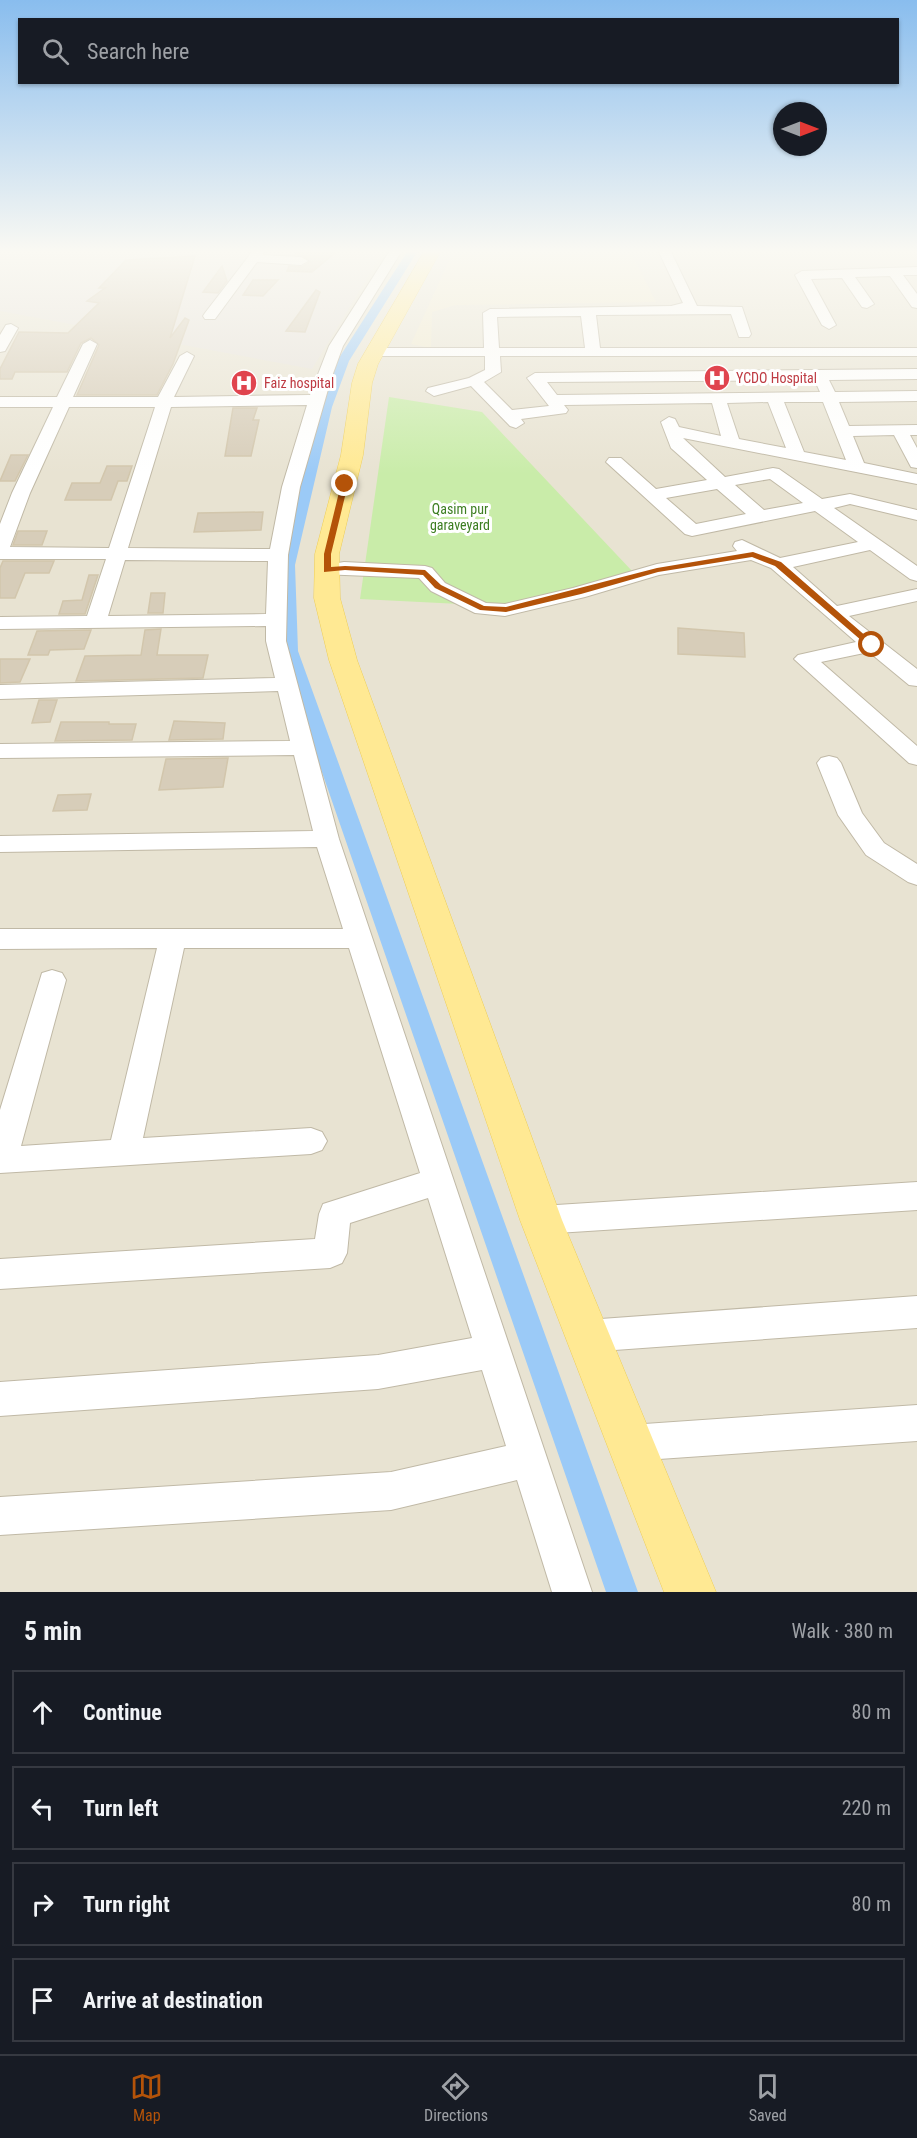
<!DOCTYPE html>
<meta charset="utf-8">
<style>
:root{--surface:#171b24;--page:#242831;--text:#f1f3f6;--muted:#9ea1a6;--line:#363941;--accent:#b45309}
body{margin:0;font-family:"Roboto Condensed",sans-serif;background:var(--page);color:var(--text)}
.compass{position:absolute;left:773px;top:102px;width:54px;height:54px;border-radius:50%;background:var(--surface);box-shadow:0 2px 4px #0004;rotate:90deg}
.stop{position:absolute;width:18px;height:18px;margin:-14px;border:4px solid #b45309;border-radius:50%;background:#fff}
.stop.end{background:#b45309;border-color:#fff;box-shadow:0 2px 6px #0008}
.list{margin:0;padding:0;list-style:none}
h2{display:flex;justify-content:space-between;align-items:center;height:78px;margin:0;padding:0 24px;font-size:26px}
h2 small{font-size:20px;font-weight:400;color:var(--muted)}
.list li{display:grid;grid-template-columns:39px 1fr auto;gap:18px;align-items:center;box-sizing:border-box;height:84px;margin:0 12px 12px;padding:0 12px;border:2px solid var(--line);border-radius:0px}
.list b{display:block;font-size:22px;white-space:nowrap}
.list em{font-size:20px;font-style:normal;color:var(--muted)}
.icon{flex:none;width:33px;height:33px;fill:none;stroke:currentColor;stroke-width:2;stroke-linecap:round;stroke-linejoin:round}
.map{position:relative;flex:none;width:917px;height:1592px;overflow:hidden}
.search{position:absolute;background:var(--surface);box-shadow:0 2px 4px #0004;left:18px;right:18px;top:18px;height:66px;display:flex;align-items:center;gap:15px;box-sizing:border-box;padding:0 21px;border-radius:0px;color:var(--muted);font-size:22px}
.sheet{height:462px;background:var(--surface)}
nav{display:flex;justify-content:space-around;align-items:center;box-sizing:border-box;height:84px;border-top:2px solid var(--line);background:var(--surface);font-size:16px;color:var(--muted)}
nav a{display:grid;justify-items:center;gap:3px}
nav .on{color:var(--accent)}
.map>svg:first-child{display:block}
.residential{fill:#e8e3d2}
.industrial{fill:#e6e1da}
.education{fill:#efe8cd}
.green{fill:#c9eca9}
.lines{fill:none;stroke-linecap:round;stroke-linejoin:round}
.canal{fill:#9bcaf7;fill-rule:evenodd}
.building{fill:#d7cdb9;stroke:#d2c6ac;stroke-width:1.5}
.minor-casing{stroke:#c0b9a6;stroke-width:2}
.major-casing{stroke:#eece58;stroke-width:1}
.minor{fill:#fff;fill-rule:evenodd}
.major{fill:#ffe993;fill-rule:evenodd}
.route{fill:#b45309}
.labels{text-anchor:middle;stroke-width:6;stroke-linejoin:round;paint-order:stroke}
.far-health-label{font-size:14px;fill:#be3a42;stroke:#fff;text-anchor:start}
.far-park-label{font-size:14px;fill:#3d7e22;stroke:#fff}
</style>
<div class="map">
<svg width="917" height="1592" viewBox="0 0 917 1592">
<rect width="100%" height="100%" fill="#f4f1e5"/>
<rect class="residential" x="0" y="252" width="917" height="1340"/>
<path class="industrial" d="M0,252H383L312,369L0,311Z"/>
<path class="education" d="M453,252L631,253L656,302L456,305L432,312L431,348L411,344Z"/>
<path class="green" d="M389,397L482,412L633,572L521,607L360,599Z"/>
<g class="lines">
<path class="canal" d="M407,252H417L349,361L332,407L295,565L298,651L638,1592H606L280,651L279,565L318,407L337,361Z"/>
</g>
<g class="building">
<path d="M297,252H336L312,272L287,271L289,266L302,267L310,262L302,255L295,254Z"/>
<path d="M195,256L170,338L185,318L189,320L173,364L157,395H77L99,345L91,338L81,343L67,372H15L12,379H0V369L19,332L68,333L99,303L87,301L105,288H99L126,260Z"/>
<path d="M222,266L227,281L218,293L203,292Z"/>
<path d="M253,280H278L263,296L243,295Z"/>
<path d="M316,290L320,292L305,332L286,331Z"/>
<path d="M233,408H257L253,420H259L251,456H225Z"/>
<path d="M11,455H28L15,481H0Z"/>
<path d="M107,466H132L127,481H118L111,500H65L72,483H100Z"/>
<path d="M263,512L261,530L194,532L198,513Z"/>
<path d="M18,531H47L42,545H13Z"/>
<path d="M3,561H54L49,573H25L15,598H0V568Z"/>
<path d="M89,575H98L85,614H59L63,601L82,600Z"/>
<path d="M151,593H165L163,613H148Z"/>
<path d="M678,628L744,633L745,657L678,654Z"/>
<path d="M161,629L157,655H208L203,678L76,681L85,656L141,655L145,630Z"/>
<path d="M91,630L84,649L50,650L48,655H28L37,631Z"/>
<path d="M0,659H30L20,682L0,683Z"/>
<path d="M39,700H57L50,722L32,723Z"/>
<path d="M174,721L225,723L223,739L169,740Z"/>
<path d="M61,722H109V724H136L132,740L55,741Z"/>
<path d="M228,758L223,787L159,790L166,759Z"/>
<path d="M91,794L87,810L53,811L58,795Z"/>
</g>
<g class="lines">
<defs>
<g id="minor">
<path d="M252,252H264L263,255L301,257L308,261L301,265L257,262L215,319H205L203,316L205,313Z"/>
<path d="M389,252H401L343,346L331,379L300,487L288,555L286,641L339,839L592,1592H552L517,1480L391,1510L0,1535V1497L391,1472L506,1446L482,1370L378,1389L0,1416V1382L378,1355L472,1338L428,1198L350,1223L347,1253L342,1263L330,1268L0,1289V1259L315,1239L319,1214L323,1204L420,1173L349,948H184L143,1138L311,1128L322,1132L327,1141L322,1150L311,1154L0,1173V1110L42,973L52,970L62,973L66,980L21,1146L111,1140L157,948L0,949V929H343L317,847L0,852V836L313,831L294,755L0,758V744L290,741L278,691L0,699V685L275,678L266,641V626L0,629V617L87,616L106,559H0V524L12,493L53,407H0V397H57L83,344L90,340L97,344L73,397H158L180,356L187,352L194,356L174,397L310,395L329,346ZM307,405L282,487L270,549L128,548L171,407ZM69,407H155L109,548L10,547L30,493ZM125,560L268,561L266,614L108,616Z"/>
<path d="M659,252H671L697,306L742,307L751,334L749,337H739L731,314L596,315L600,348H917V356H500L501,372L484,382L512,410L549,406L527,378L535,373L917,369V379L829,380L835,392L917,391V401L839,402L849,426L917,425V435H910L917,448V468L911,467L894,435L853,436L864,463L917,474V484L683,438L725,477L773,468L779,469L822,499L850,494L917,510V520L850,504L834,508L917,566V581L910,579L870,550L793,567L837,606L917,589V601L849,616L917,669V686L909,685L869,652L821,662L917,746V765L909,763L794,659L798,655L856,642L771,568L751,560L659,575L585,597L505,616L475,613L431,591L419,578L320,574L317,570L320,566L344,562L425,566L432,568L445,583L486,603L505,604L573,588L657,564L737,551L733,546L735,542L742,540L780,558L858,542L815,511L692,536L685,534L606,462L609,458H621L656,489L707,480L671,448L661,422L669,417L675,419L679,427L721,436L712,403L564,405L568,410L566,413L521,419L524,423L516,428L510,426L471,386L434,396L426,391L428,388L469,378L485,370V356H374L367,352L374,348H484L483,313L490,309L671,306L683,303ZM581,316L585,348H499L497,317ZM819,380L816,383L820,392L557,395L547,382ZM768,402L786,448L739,439L727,403ZM784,402H823L846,460L804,452ZM770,479L803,503L764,510L735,485ZM717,489L746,514L696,524L666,498Z"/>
<path d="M917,267V275H903L917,294V308L912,307L890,276L855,277L874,304L867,308L862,307L842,278L811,279L836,325L829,329L822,325L795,275L802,271Z"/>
<path d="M11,324L18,328L5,351L0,352V335L6,325Z"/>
<path d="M829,756L837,758L841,763L862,813L884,843L917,864V885L908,882L866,855L838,815L817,763L821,758Z"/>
<path d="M917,1182V1210L541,1234L529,1230L525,1220L529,1210L541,1206Z"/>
<path d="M917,1296V1328L587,1352L575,1347L569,1336L575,1325L587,1320Z"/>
<path d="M917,1405V1441L630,1461L617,1456L611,1443L617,1430L630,1425Z"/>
</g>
<path id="major" d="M424,252H440L378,364L372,383L363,455L339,554L340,598L357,660L562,1220L716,1592H664L520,1220L329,660L314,598L315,554L341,455L352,383L358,364Z"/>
</defs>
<use href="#minor" class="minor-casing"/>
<use href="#major" class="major-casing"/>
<use href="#minor" class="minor"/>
<use href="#major" class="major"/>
</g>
<linearGradient id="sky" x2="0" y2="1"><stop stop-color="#89bdee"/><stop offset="0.53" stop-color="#faf9f3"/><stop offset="1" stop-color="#faf9f3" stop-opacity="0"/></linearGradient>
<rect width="917" height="474" fill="url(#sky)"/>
<path class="route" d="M345,482L348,484L331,554V567L345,566L425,570L441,585L484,606L506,607L657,568L753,552L781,562L876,645L869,647L775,566L752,557L658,572L581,594L506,612L480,610L435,588L423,575L345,570L324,572V554L341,484Z"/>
<defs>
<symbol id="hospital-disc" viewBox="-11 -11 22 22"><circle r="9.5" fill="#e0444e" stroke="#fff"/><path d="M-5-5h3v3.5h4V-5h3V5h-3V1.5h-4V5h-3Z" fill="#fff"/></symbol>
</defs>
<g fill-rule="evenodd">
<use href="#hospital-disc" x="702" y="363" width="30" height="30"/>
<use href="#hospital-disc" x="229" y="368" width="30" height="30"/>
</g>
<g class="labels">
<g class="far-health-label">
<text x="736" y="383">YCDO Hospital</text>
<text x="264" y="388">Faiz hospital</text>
</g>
<g class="far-park-label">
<text x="460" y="514">Qasim pur<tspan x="460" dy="16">garaveyard</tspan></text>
</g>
</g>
</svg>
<svg class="compass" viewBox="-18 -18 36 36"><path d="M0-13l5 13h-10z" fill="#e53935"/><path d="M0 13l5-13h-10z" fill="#9ea1a6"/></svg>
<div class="stop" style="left:872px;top:645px"></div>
<div class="stop end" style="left:345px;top:484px"></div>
<div class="search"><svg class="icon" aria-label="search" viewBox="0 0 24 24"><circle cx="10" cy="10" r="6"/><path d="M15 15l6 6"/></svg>Search here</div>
</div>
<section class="sheet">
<h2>5 min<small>Walk · 380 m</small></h2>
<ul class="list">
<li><svg class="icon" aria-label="ahead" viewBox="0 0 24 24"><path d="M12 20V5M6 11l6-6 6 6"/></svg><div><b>Continue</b></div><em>80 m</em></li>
<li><svg class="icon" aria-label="left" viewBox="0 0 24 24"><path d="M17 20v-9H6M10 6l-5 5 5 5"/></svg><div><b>Turn left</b></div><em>220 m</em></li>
<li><svg class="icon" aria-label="right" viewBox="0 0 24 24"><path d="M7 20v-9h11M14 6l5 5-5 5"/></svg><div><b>Turn right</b></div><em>80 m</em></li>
<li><svg class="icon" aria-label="arrive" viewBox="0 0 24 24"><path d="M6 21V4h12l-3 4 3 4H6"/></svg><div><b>Arrive at destination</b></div></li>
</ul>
</section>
<nav>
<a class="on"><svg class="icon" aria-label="map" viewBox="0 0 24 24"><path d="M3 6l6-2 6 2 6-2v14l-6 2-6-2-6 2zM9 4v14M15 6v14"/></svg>Map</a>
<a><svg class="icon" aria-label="directions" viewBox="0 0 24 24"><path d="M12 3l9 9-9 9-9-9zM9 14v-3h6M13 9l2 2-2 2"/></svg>Directions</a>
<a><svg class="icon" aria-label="saved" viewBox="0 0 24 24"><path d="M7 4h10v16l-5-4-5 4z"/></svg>Saved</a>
</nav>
